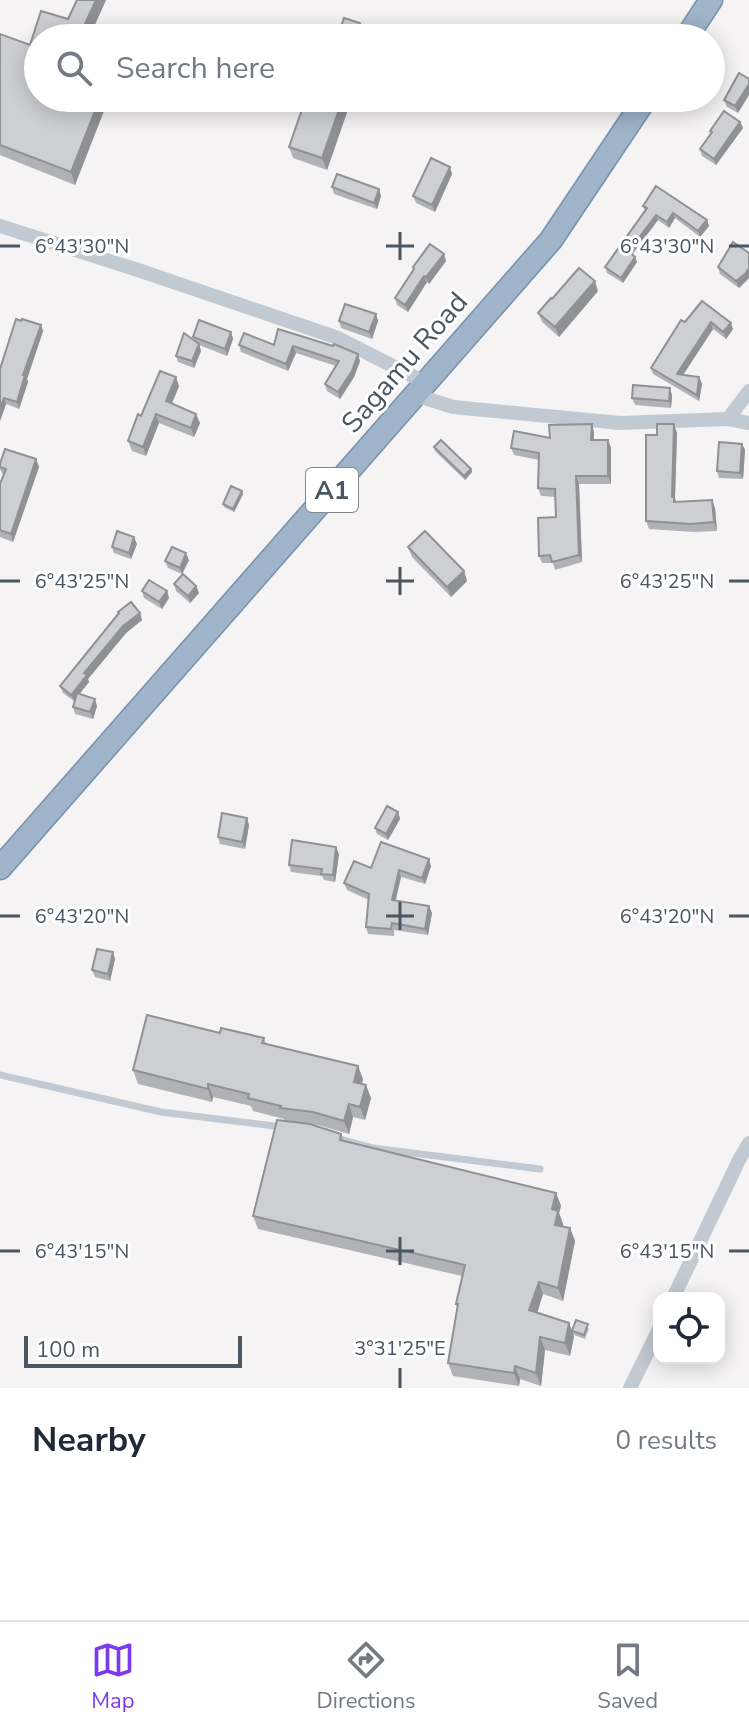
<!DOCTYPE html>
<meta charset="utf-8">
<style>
:root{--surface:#fff;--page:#f2f2f3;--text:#1f2937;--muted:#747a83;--line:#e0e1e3;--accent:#7c3aed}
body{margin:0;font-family:"Nunito Sans",sans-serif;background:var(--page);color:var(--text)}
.controls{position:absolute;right:24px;bottom:24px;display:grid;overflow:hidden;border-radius:16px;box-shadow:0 4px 20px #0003}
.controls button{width:72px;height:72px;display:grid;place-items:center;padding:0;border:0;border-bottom:2px solid var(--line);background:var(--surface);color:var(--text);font:40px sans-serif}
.scale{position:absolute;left:24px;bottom:20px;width:218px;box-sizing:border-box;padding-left:8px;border:4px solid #4a5661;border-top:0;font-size:22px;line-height:28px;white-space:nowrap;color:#4a5661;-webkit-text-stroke:6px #fff;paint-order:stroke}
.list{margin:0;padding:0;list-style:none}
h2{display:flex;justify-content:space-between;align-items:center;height:104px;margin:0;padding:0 32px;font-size:34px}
h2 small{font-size:26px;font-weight:400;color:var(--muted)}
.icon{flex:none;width:44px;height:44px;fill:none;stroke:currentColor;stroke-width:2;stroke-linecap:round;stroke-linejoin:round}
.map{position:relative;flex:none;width:749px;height:1388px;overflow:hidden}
.search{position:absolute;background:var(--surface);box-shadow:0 4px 20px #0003;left:24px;right:24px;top:24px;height:88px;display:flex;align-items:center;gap:20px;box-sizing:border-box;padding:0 28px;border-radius:44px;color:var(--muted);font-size:30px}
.sheet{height:232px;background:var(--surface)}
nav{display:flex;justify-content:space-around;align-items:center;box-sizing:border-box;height:112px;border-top:2px solid var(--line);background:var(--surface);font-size:22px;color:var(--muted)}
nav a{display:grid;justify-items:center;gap:4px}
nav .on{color:var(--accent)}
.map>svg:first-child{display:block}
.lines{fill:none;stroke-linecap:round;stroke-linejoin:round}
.trunk-casing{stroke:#7690ad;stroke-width:25}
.service{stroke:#c1cad2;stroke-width:7}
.minor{stroke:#c1cad2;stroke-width:14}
.trunk{stroke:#9fb4c9;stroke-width:22}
.wall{fill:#b0b2b7}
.shaded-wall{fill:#909195}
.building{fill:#cdcfd5;stroke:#909195;stroke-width:2}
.ticks{fill:none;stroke:#4a5661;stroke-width:3}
.labels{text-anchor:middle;stroke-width:6;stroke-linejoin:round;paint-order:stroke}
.shield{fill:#fff;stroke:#808990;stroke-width:2}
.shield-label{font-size:26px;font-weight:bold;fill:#4a5661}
.street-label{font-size:28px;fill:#4a5661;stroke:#fff}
.ticks-label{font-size:20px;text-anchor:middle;fill:#4a5661;stroke:#fff;stroke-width:6;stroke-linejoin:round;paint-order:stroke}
</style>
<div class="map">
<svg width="749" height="1388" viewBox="0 0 749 1388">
<rect width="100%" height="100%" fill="#f5f3f3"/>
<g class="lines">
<defs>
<g id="trunk">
<path d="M686,38L711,0"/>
<path d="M0,868L551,240L646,98"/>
</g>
</defs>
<use href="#trunk" class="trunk-casing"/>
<g class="service">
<path d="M0,1075L161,1112L282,1127"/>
<path d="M337,1138L373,1148L540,1169"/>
</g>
<g class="minor">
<path d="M0,226L138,270L338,338L426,383"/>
<path d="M415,395L453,407L620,423L728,419L749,423"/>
<path d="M728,419L749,391"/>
<path d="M673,1298L740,1158L749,1143"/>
<path d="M630,1388L659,1329"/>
</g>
<use href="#trunk" class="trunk"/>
</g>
<g class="wall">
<path d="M106,0L92,31L109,98L75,185L0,155V34L30,45L68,19Z"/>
<path d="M749,79L738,113L727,107L724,100Z"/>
<path d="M306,98H352L327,170L293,158L289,147Z"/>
<path d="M740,122L743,128L716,165L702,156L700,149L711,133L710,131Z"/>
<path d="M452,174L435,212L416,203L413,196Z"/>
<path d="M332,187L379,189L381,196L377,209L334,194Z"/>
<path d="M643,206L707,220L709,226L700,237L675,218L669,228L658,220L632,254L635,257L637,262L623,283L607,273L605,267L645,211Z"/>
<path d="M749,253V278L739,288L720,274L718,267Z"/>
<path d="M444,254L446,261L429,284L427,282L408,312L397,305L395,298L414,270L413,267Z"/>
<path d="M598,291L559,337L542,322L538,313L552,299Z"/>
<path d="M702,301L733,329L726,339L713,329L683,375L699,377L702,384L699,401L653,374L651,368Z"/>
<path d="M376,314L378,321L372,339L341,328L339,321Z"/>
<path d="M41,325L43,331L27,379L28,382L19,409L6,404L0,421V369Z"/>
<path d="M231,332L233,339L227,356L199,345L201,351L194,368L178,362L176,356L195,341L193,337Z"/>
<path d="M239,345L333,346L360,361L354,377L340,399L327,391L325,384L336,366L296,353L288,371L241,352Z"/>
<path d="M179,386L172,404L200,423L194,437L159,423L146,456L132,451L128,441L141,416Z"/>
<path d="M672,395L671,408L635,405L632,398Z"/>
<path d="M594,432V440H608L611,448V484H579L582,562L555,570L553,563H542L539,556L556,517V497L541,496L538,488L539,460L514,455L511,448L550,438Z"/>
<path d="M677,433L675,498L676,502L715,508L717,531L694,532L649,529L646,521L657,435Z"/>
<path d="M742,444L745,450L743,479L719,478L717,471Z"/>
<path d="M434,447L471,469L472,472L465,480L435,451Z"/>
<path d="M36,459L39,467L13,542L0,537V484L3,475L0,469V464Z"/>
<path d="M242,491L243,494L234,512L224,507L223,504Z"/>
<path d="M137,544L131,559L114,553L112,547Z"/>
<path d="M408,547L464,571L467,581L451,597L412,557Z"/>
<path d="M189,560L182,574L168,568L165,561Z"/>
<path d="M174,584L196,586L199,593L190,603L176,591Z"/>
<path d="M142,591H167L169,598L162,609L144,598Z"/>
<path d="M140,613L142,620L126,633L88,679L89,682L79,694L97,706L93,719L75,714L73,707L75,700L74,701L63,693L60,686Z"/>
<path d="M398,812L400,819L388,840L377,834L375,828Z"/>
<path d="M247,818L249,825L245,849L220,844L218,837Z"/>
<path d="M339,854L335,882L324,880L322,876L291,872L289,865Z"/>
<path d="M431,866L425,884L401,877L396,900L432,913L428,935L394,930V936L368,934L366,927L369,900L347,890L344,883L371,868Z"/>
<path d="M113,952L115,959L110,981L95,977L92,970Z"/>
<path d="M220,1033L264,1038L266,1044L363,1079L362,1084L371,1098L365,1120L353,1117L349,1134L318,1125L285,1121L284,1119L253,1111L251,1106L213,1097L212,1102L138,1084L133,1070Z"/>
<path d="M341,1134L344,1140L556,1193L561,1206L559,1213L563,1224L562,1227L570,1228L575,1241L563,1301L543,1294L537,1313L569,1323L574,1336L570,1356L545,1350L541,1386L520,1379L519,1386L453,1376L448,1363L457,1307L456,1304L462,1276L258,1229L253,1216Z"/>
<path d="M589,1328L585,1339L574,1335L572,1331Z"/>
</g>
<g class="shaded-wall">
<path d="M96,0H106L89,38L83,28Z"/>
<path d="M749,84V95L738,113L735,106Z"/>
<path d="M100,98H109L75,185L71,172Z"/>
<path d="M343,98H352L327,170L322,158Z"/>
<path d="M740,122L743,128L716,165L714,159Z"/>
<path d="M450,167L452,174L435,212L432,205Z"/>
<path d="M379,189L381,196L377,209L374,203Z"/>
<path d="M673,213L675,218L669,228L667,222Z"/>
<path d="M656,215L658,220L631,256L629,251Z"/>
<path d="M707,220L709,226L700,237L698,231Z"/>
<path d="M444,254L446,261L429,284L426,277Z"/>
<path d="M635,257L637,262L623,283L621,278Z"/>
<path d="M749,268V278L739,288L736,281Z"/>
<path d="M424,276L427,282L408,312L405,305Z"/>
<path d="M595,281L598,291L559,337L555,327Z"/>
<path d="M376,314L378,321L372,339L369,332Z"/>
<path d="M711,322L713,329L679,381L677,374Z"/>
<path d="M731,323L733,329L726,339L723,332Z"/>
<path d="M41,325L43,331L27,379L28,382L19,409L17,402L23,375Z"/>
<path d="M231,332L233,339L227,356L225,349Z"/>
<path d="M199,344L201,351L194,368L192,361Z"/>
<path d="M293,346L296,353L288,371L286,364Z"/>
<path d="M358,354L360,361L354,377L340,399L338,392Z"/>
<path d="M176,377L179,386L169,410L166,401Z"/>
<path d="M699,377L702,384L699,401L697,395Z"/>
<path d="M670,388L672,395L671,408L669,401Z"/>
<path d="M4,398L6,404L0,421V408Z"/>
<path d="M156,414L159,423L146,456L143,447Z"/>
<path d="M196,414L200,423L194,437L191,428Z"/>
<path d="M592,424L594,432V448L591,440Z"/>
<path d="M674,424L677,433L675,498L677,505V510L672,497Z"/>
<path d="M608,440L611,448V484L608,476Z"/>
<path d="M742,444L745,450L743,479L740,473Z"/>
<path d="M36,459L39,467L13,542L11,534Z"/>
<path d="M471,469L472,472L465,480L464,476Z"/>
<path d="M576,476L579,484L582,562L579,555Z"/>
<path d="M242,491L243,494L234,512L233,509Z"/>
<path d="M712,500L715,508L717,531L714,522Z"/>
<path d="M134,537L137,544L131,559L129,553Z"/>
<path d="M186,553L189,560L182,574L180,568Z"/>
<path d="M464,571L467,581L451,597L447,587Z"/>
<path d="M196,586L199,593L190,603L188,596Z"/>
<path d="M167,591L169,598L162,609L159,602Z"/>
<path d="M140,613L142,620L126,633L88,679L89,682L74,701L71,695L84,673L123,626Z"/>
<path d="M95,699L97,706L93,719L90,712Z"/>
<path d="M398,812L400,819L388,840L386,834Z"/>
<path d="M247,818L249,825L245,849L242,842Z"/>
<path d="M336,847L339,854L335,882L333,875Z"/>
<path d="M429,859L431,866L425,884L422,878Z"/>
<path d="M399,870L401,877L394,906L392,900Z"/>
<path d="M429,906L432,913L428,935L425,929Z"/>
<path d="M113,952L115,959L110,981L108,974Z"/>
<path d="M358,1066L363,1079L359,1095L354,1082Z"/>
<path d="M208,1084L213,1097L212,1102L208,1089Z"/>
<path d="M366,1085L371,1098L365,1120L360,1107Z"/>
<path d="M349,1104L353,1117L349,1134L344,1121Z"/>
<path d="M556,1193L561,1206L559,1213L563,1224L560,1238L555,1225L552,1209Z"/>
<path d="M570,1228L575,1241L563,1301L558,1288Z"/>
<path d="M539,1282L543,1294L534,1323L529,1310Z"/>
<path d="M569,1323L574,1336L570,1356L565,1343Z"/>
<path d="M540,1337L545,1350L541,1386L536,1373Z"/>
<path d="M515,1366L520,1379L519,1386L514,1373Z"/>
</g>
<g class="building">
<path d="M77,0H96L83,28L111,38H38V98H100L71,172L0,145V34L30,45L41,11L68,19Z"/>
<path d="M344,18L360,23L359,25L405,38H337Z"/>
<path d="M739,73L749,79V84L735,106L724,100Z"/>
<path d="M306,98H343L322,158L289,147Z"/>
<path d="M724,111L740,122L714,159L700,149L712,132L710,131Z"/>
<path d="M431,158L450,167L432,205L413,196Z"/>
<path d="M337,174L379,189L374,203L332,187Z"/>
<path d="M656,186L707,220L698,231L673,213L667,222L656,215L629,251L635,257L621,278L605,267L647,208L643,206Z"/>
<path d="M733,242L749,253V268L745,274L736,281L718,267Z"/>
<path d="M430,244L444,254L426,277L424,276L405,305L395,298L414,269L413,267Z"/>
<path d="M579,268L595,281L555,327L538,313L551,298L552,299Z"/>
<path d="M702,301L731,323L723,332L711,322L677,374L699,377L697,395L651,368L681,320L685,322Z"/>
<path d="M345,304L376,314L369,332L339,321Z"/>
<path d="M16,319L21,321L22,319L41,325L23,375H25L17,402L4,398L0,408V369Z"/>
<path d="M199,320L231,332L225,349L193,337Z"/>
<path d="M278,329L333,346L334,344L358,354L352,371L338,392L325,384L339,361L293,346L286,364L239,345L244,333L274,345Z"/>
<path d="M184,333L199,344L192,361L176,356Z"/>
<path d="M160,371L176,377L166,401L196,414L191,428L156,414L143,447L128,441L138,414L141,416Z"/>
<path d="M633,385L670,388L669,401L632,398Z"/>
<path d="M592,424L591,440H608V476H576L579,555L552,562L550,555L539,556L538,518L556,517L555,489L538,488L539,453L511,448L514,431L550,438L549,425Z"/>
<path d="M657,424H674L672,497H674V502L712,500L714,522L691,524L646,521V435H657Z"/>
<path d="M441,440L471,469L464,476L434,447Z"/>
<path d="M719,442L742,444L740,473L717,471Z"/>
<path d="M5,449L36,459L11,534L0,530V484L6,469L0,467V464Z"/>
<path d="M231,486L242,491L233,509L223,504Z"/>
<path d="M117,531L134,537L129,553L112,547Z"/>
<path d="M425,531L464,571L447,587L408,547Z"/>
<path d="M172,547L186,553L180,568L165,561Z"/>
<path d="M183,574L196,586L188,596L174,584Z"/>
<path d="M149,580L167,591L159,602L142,591Z"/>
<path d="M131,602L140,613L123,626L84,673L87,675L71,695L60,686L119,613L118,612Z"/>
<path d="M77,693L95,699L90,712L73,707Z"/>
<path d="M387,806L398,812L386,834L375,828Z"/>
<path d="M222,813L247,818L242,842L218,837Z"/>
<path d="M292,840L336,847L333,875L321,874L322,869L289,865Z"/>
<path d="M381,842L429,859L422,878L399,870L392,900L429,906L425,929L392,923L391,929L366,927L369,894L344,883L354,861L371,868Z"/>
<path d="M97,949L113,952L108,974L92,970Z"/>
<path d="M147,1015L220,1033L221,1028L264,1038L262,1043L358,1066L354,1082L366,1085L360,1107L349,1104L344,1121L313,1112L280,1108L281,1106L248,1098L249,1094L208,1084V1089L133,1070Z"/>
<path d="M277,1120L310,1124L341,1134L340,1140L556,1193L552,1209L558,1211L555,1225L570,1228L558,1288L539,1282L529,1310L569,1323L565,1343L540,1337L536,1373L515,1366L514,1373L448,1363L458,1304H456L465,1265L253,1216Z"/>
<path d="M576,1320L588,1324L584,1335L572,1331Z"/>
</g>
<path class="ticks" d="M400,232V260M0,246H20M386,246H414M729,246H749M400,567V595M0,581H20M386,581H414M729,581H749M400,902V930M0,916H20M386,916H414M729,916H749M400,1237V1265M0,1251H20M386,1251H414M729,1251H749M400,1368V1388"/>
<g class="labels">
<rect class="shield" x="306" y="468" width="52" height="44" rx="6"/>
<g class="shield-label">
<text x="332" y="499">A1</text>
</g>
<g class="street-label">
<text transform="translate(404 362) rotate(-49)" y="10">Sagamu Road</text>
</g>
</g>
<g class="ticks-label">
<text x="82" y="253">6°43'30"N</text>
<text x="667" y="253">6°43'30"N</text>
<text x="82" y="588">6°43'25"N</text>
<text x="667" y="588">6°43'25"N</text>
<text x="82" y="923">6°43'20"N</text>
<text x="667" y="923">6°43'20"N</text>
<text x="82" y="1258">6°43'15"N</text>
<text x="667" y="1258">6°43'15"N</text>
<text x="400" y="1355">3°31'25"E</text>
</g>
</svg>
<div class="controls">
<button><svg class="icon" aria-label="locate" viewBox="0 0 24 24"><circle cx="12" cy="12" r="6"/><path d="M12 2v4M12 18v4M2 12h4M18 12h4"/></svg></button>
</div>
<div class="scale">100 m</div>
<div class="search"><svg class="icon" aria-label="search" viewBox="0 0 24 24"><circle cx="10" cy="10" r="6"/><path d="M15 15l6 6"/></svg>Search here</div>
</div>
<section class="sheet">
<h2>Nearby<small>0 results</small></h2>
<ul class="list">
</ul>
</section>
<nav>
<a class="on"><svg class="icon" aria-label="map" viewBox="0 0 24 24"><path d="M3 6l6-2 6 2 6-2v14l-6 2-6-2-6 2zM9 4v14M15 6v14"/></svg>Map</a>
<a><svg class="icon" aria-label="directions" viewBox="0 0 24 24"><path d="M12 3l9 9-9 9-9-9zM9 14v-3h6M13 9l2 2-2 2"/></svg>Directions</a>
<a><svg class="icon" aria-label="saved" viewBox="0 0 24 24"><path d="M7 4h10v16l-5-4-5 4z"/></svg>Saved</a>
</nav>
